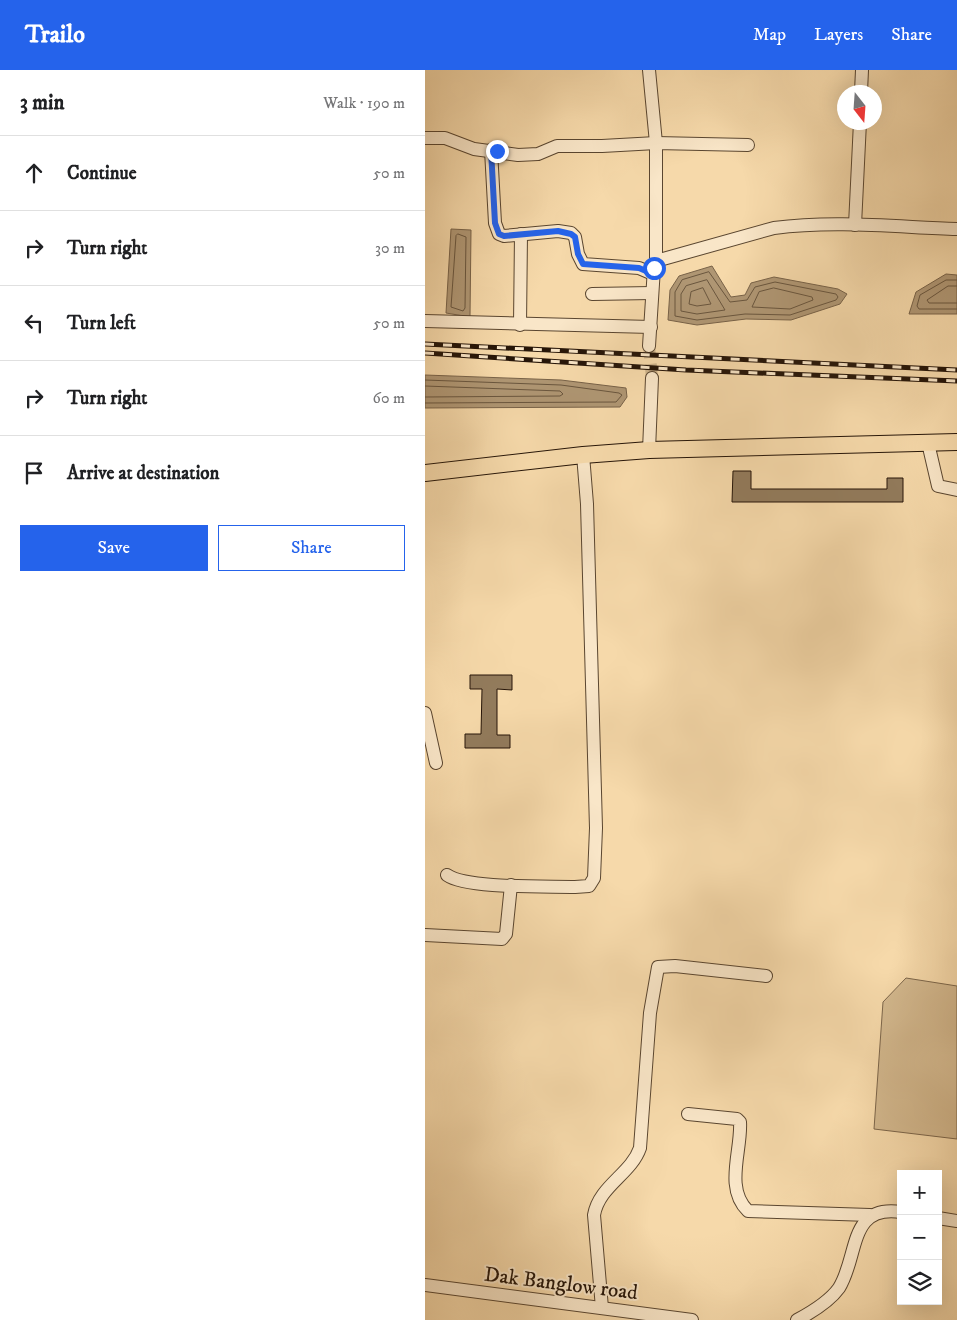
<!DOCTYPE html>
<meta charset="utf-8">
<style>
:root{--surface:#fff;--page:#f6f6f6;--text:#202124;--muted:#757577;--line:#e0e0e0;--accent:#2563eb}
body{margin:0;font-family:"IM FELL DW Pica",serif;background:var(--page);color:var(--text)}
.controls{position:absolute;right:15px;bottom:15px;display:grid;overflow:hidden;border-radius:0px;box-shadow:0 5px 20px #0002}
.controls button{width:45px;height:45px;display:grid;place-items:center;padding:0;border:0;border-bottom:1px solid var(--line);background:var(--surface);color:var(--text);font:25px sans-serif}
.compass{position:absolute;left:412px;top:15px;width:45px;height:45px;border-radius:50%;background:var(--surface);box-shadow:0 5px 20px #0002;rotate:163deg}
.stop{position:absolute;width:15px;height:15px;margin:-11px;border:4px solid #2563eb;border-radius:50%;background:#fff}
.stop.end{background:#2563eb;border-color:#fff;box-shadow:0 1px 5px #0008}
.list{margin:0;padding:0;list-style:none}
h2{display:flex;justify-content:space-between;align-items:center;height:65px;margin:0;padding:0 20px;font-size:21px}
h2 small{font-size:16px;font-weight:400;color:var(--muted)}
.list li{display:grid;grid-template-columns:32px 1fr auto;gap:15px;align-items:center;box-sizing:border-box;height:75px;padding:0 20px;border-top:1px solid var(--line)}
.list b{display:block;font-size:19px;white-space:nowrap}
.list em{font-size:16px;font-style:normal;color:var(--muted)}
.actions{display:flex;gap:10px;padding:15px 20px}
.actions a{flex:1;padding:11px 0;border:1px solid var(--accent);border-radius:0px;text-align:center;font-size:18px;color:var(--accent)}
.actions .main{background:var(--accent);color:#fff}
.icon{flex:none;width:28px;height:28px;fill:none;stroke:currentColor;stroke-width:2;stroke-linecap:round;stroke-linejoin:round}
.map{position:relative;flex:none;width:532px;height:1250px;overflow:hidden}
header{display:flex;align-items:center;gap:30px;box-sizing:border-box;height:70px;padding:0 25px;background:var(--accent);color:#fff}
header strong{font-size:24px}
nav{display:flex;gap:28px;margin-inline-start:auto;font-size:18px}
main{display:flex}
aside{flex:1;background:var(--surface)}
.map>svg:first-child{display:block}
.green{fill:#d3b88e;stroke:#7c664b}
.water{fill:#af9673;stroke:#786248}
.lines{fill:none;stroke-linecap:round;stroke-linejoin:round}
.shore{stroke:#6a563e;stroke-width:1}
.building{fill:#927b5c;stroke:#261508}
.minor-tunnel{stroke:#ccb28a;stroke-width:12;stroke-dasharray:12 6;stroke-linecap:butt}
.minor-casing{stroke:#5a4630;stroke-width:14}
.major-casing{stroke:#261508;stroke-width:18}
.minor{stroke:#f9e6c8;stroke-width:12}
.major{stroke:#f6d9aa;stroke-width:16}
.rail-casing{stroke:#261508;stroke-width:5}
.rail{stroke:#f9e6c8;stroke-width:3;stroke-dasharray:9;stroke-linecap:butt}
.route{stroke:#2563eb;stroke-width:6}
.labels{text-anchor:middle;stroke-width:4;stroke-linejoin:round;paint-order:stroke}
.street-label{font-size:21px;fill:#261508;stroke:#f9e6c8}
</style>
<header>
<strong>Trailo</strong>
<nav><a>Map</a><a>Layers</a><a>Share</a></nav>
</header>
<main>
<aside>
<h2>3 min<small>Walk · 190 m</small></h2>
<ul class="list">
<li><svg class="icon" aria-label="ahead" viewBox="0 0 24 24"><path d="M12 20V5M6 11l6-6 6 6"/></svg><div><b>Continue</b></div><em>50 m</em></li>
<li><svg class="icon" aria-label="right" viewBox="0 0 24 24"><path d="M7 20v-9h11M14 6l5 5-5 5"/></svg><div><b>Turn right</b></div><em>30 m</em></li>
<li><svg class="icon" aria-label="left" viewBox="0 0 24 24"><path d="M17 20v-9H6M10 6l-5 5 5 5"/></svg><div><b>Turn left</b></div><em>50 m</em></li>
<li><svg class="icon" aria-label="right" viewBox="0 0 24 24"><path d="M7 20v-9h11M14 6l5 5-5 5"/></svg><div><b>Turn right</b></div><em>60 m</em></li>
<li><svg class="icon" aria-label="arrive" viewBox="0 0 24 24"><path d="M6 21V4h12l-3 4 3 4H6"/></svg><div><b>Arrive at destination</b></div></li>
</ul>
<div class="actions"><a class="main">Save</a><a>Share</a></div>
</aside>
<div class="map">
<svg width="532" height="1250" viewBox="0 0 532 1250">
<rect width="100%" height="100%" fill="#f6d9aa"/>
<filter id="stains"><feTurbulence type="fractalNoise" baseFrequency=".004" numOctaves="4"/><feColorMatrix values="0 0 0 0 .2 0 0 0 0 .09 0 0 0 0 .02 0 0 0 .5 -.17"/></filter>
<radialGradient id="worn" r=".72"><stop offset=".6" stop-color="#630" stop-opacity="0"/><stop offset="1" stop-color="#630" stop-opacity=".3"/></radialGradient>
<path class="green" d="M481,908L532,916V1069L449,1059L458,932Z"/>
<g class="water">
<path d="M26,159L46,160L45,247L21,243Z"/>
<path d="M287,196L306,227L320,225L326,213L349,207L413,219L422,224L415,234L366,250L321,249L272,255L243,250L245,220L254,206Z"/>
<path d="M521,204L532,205V244H484L491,222Z"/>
<path d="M0,305L136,310L201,318L202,327L195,337L0,338Z"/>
</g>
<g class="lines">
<g class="shore">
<path d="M33,164L41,167L40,238L38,241L26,237L31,166Z"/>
<path d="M284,202L305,232L322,230L330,217L350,212L411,224L413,227L411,230L365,245L320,244L272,250L250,246V222L257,210Z"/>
<path d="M282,210L300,240L272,244L256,241V224L261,216Z"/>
<path d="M532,210H521L495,225L492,236L494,239H532"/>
<path d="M532,216H523L502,230L504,233H532"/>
<path d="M278,218L286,234L272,236L264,234L266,222Z"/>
<path d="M349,218L387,227L388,230L365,239L327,237L334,222Z"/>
<path d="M0,310L136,315L194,323L197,325L191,332L0,333"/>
<path d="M0,316L135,321L138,324L135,326L0,327"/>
</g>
</g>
<g class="building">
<path d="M308,401H326V419H462V408H478V432H307Z"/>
<path d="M45,605H87V620L72,619V665H85V678H40V664H56L57,619H45Z"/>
</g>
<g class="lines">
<path class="minor-tunnel" d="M224,276L227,308"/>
<defs>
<g id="minor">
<path d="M224,0L231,73V192"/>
<path d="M436,22L437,0"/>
<path d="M0,68H20L49,79L93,85L113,84L132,76H177L231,73L323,75"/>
<path d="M66,80L70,153L74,164L79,166L133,161L146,163L150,167L153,184L158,194L214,198L228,204"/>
<path d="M430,155L435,52"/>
<path d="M167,224L227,223"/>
<path d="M0,251L226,257"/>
<path d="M95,255L96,164"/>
<path d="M224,276L229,198L231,192L238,189L349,158C409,150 472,157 532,159"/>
<path d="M503,373L513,416L532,420"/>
<path d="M224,380L227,308"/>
<path d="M0,643L11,693"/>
<path d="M22,805C42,819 122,816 150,817L164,816L169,808L171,758L162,434L158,385"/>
<path d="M0,865L77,869L81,864L86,815"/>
<path d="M263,1044L312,1049L315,1052C317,1080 299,1118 323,1141L445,1145"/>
<path d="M513,1148L532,1151"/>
<path d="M0,1215L267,1250"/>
<path d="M177,1238L169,1145C174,1116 206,1104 215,1078L225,943L233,897L250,896L341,906"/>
<path d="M372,1250C387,1242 404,1232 414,1218C434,1186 423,1134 476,1142"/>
</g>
<path id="major" d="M0,403L158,385L224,380L532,372"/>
</defs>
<use href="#minor" class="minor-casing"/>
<use href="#major" class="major-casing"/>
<use href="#minor" class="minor"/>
<use href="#major" class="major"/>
<defs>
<g id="rail">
<path d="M0,274L532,300"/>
<path d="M0,283L261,300L532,311"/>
</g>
</defs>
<use href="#rail" class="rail-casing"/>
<use href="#rail" class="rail"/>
</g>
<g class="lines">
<path class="route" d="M72,81L66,80L70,153L74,164L79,166L133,161L146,164L150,167L153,184L158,194L214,198L228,204L229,198"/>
</g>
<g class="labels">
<g class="street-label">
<text transform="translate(136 1213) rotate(7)" y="7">Dak Banglow road</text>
</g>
</g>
<rect width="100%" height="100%" filter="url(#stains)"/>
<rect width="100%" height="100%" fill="url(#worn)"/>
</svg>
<div class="controls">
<button>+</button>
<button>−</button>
<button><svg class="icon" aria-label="layers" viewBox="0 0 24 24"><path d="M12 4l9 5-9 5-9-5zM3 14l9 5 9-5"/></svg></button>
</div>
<svg class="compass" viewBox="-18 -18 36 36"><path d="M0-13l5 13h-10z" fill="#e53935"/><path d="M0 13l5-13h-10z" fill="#757577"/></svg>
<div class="stop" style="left:229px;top:198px"></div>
<div class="stop end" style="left:72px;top:81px"></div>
</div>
</main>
